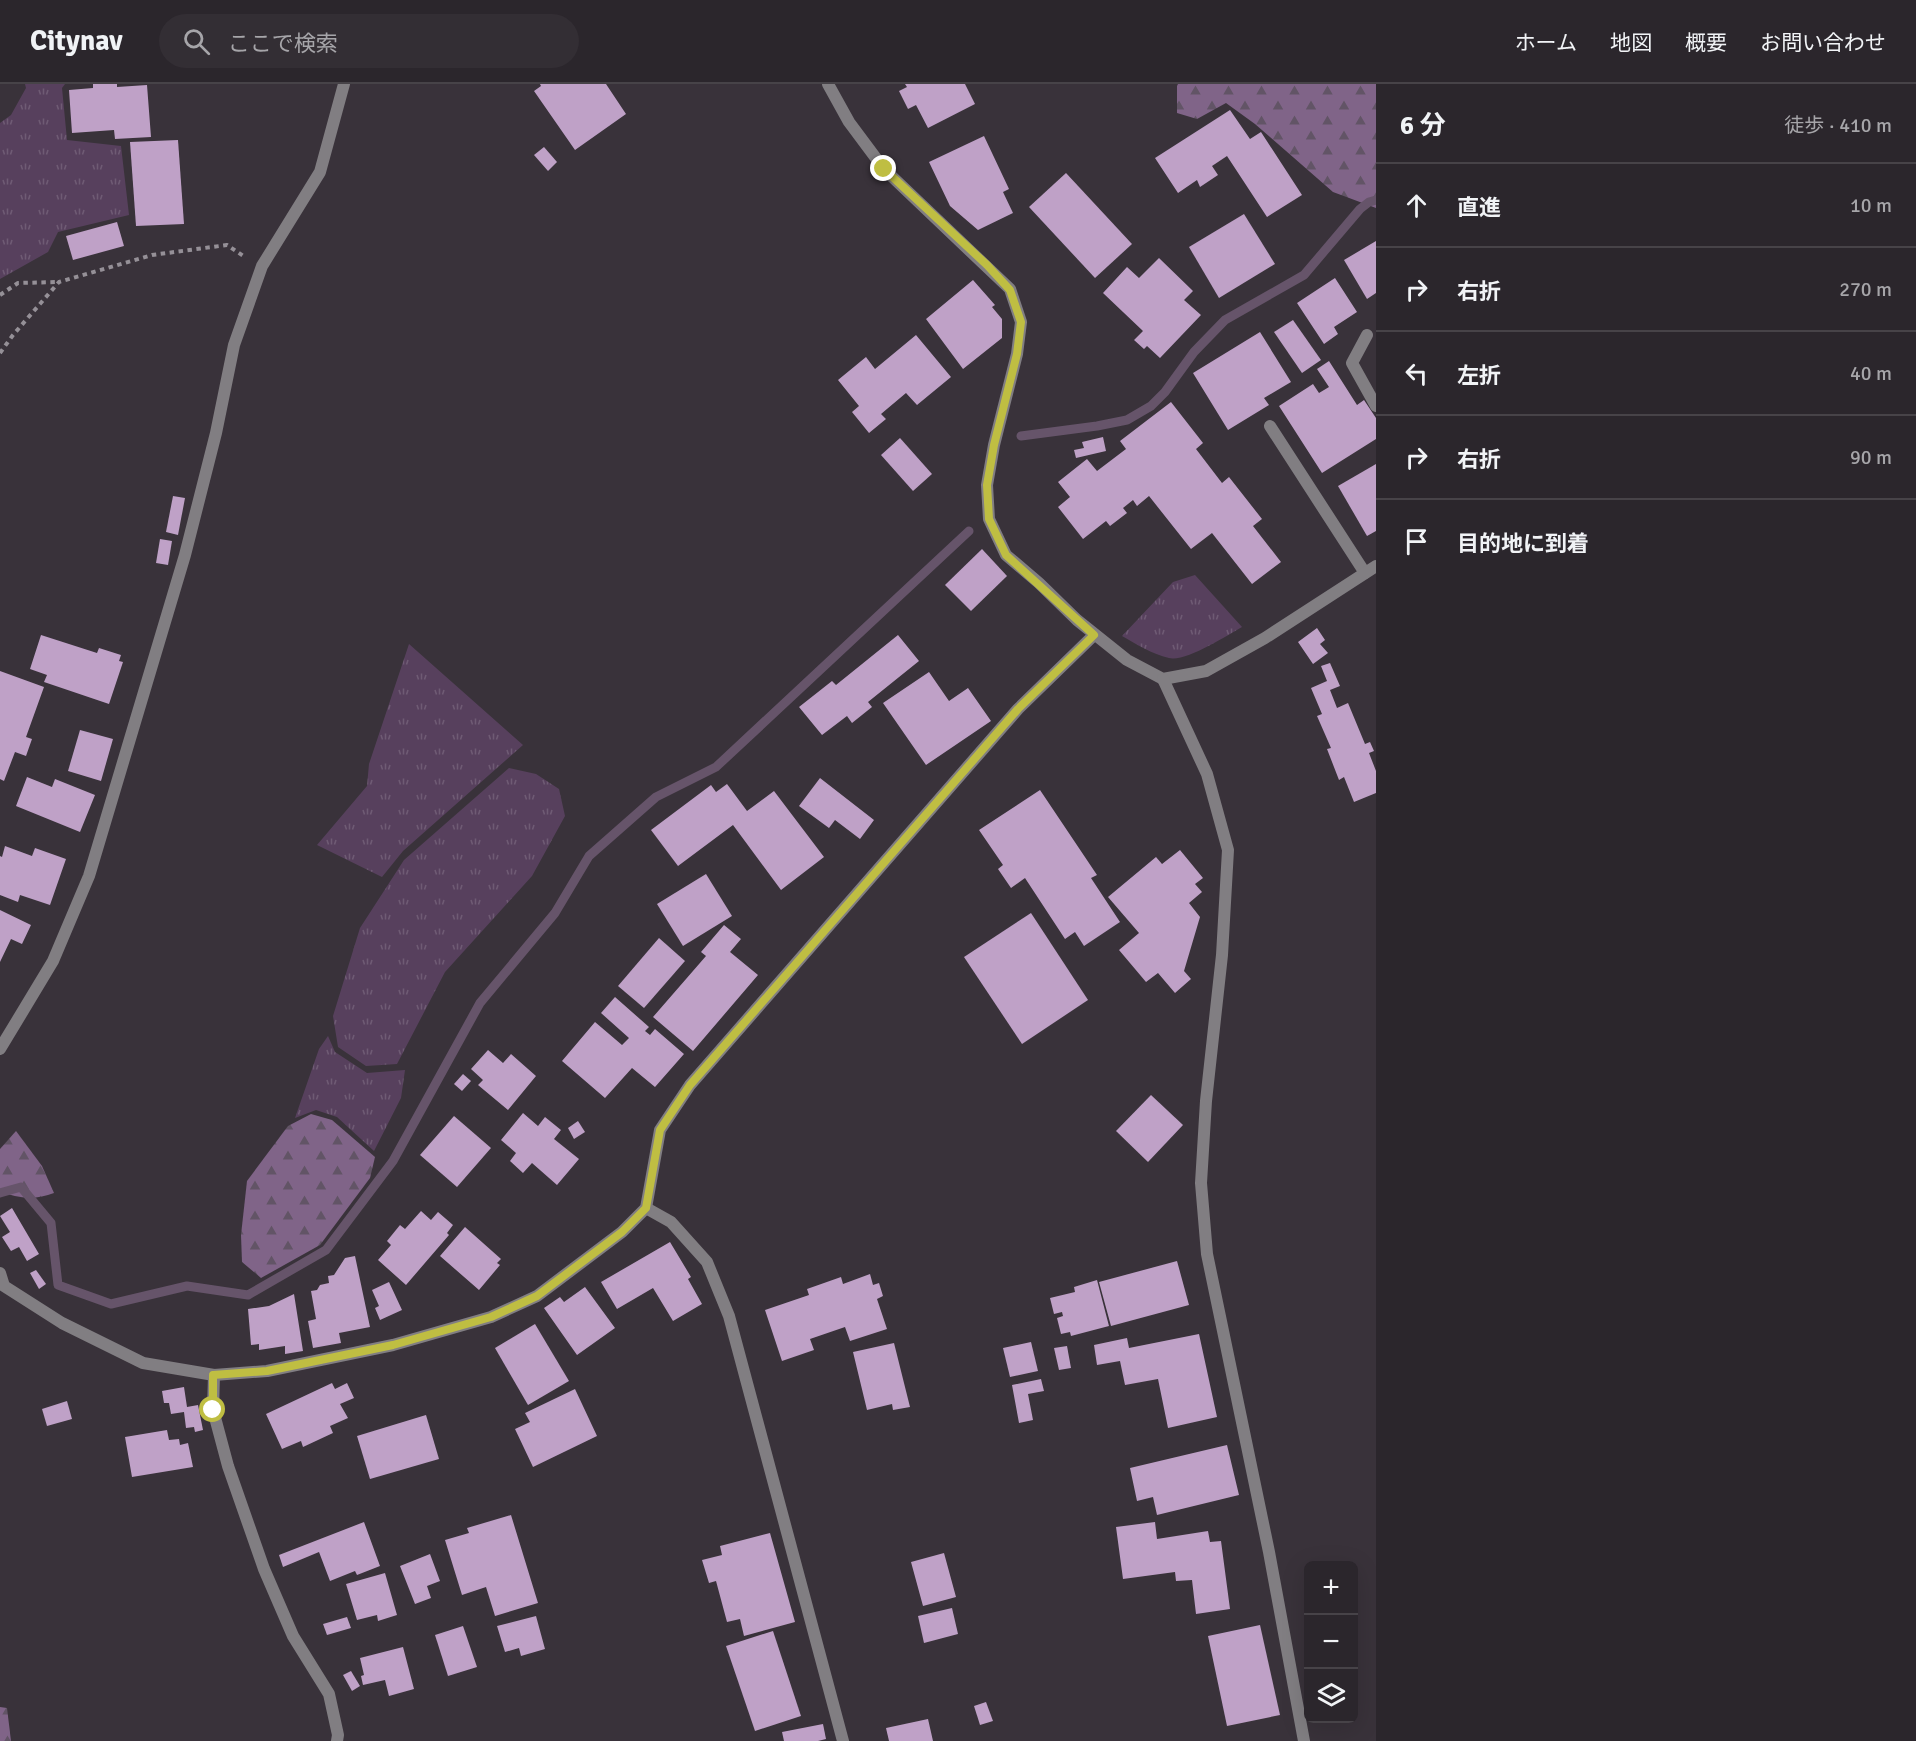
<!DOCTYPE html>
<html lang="ja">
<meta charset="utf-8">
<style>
:root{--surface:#2b262c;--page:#332e34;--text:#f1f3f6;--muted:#a6a5a9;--line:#474348}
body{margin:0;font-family:Signika,"Noto Sans JP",sans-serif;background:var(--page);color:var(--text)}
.controls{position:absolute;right:18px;bottom:18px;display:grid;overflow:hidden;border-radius:9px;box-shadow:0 6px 24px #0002}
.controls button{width:54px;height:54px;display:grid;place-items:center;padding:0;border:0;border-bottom:2px solid var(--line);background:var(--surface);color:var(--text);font:30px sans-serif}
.stop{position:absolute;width:18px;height:18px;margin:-14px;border:4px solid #bfbe42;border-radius:50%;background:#fff}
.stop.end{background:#bfbe42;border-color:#fff;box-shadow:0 2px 6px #0008}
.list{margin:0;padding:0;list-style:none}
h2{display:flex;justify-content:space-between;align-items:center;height:78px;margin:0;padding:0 24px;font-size:26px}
h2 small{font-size:20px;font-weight:400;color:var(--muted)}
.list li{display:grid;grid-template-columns:39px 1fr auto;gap:18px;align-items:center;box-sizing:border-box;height:84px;padding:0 24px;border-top:2px solid var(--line)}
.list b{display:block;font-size:22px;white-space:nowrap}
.list em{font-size:20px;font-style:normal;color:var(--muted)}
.icon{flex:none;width:33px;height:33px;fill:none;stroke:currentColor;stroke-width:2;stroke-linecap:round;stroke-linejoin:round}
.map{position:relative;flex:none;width:1376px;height:1657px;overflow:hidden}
header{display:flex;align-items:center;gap:36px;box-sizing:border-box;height:84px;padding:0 30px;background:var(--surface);border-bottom:2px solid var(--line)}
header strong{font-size:28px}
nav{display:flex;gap:33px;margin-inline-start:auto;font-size:21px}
.search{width:420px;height:54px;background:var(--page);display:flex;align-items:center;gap:15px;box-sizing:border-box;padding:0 21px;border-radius:33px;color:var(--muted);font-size:22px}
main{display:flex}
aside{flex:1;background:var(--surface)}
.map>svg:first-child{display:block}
.grass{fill:url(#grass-tufts)}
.forest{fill:url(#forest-firs)}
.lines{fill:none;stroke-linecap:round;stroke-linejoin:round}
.stream{stroke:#66546a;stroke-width:9}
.building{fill:#bfa1c7}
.path{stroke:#959097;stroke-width:4;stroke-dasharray:4.5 4.5;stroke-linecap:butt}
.service{stroke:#817e82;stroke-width:12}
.minor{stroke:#817e82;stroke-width:12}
.route{stroke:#bfbe42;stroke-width:8}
</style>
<header>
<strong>Citynav</strong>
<div class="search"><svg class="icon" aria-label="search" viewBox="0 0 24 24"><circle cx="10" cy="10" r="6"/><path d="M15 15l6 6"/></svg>ここで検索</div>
<nav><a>ホーム</a><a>地図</a><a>概要</a><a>お問い合わせ</a></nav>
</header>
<main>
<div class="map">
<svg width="1376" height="1657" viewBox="0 0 1376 1657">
<defs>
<pattern id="grass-tufts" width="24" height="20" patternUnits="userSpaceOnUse" patternTransform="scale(1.5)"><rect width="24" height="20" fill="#57405d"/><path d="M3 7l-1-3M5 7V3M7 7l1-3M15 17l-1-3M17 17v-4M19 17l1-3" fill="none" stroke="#6f5b74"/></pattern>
<pattern id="forest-firs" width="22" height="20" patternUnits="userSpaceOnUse" patternTransform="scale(1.5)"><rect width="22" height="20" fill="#806488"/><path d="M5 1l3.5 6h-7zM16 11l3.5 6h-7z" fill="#625466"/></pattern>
</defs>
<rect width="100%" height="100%" fill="#39323a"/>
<g class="grass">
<path d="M25,0H65L62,4L67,56L121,62L129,131L58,148L48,168L0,195V39L11,31L26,4Z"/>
<path d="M1195,491L1242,543C1226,552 1186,578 1169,574C1152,570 1136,560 1122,552L1173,498Z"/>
<path d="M409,560L523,661L403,767L382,793L317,761L367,702L369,680Z"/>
<path d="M509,684L536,690L559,705L565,732L532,792L445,888L397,980L366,982L338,963L333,932L360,844L404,776Z"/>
<path d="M328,952L335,968L367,989L405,986L401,1014L374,1067L337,1033L316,1026L295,1034L319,965Z"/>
</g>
<g class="forest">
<path d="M1178,0H1376V124L1333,108L1255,40L1226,19L1197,35L1177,29V2Z"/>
<path d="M311,1030L332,1036L375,1073L370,1094L320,1161L261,1194L242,1178L241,1151L247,1097L288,1042Z"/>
<path d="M16,1047L42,1082L54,1109C36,1116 18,1115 0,1107V1065Z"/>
<path d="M0,1623L7,1624L11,1657H0Z"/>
</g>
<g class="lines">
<g class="stream">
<path d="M1021,352L1097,342L1127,336L1151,322L1165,308L1194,268L1225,236L1304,191L1360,125L1369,118L1376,116"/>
<path d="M0,1109L21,1103L51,1139L58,1201L111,1220L187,1202L248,1211L326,1166L393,1077L480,919L555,829L589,772L656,713L716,683L969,447"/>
</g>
</g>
<g class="building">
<path d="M93,0H117V3L147,1L151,53L115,55L114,46L72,49L69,6L93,4Z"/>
<path d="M540,0H606L626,30L575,66L534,7L541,2Z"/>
<path d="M905,0H965L975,20L928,44L916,21L908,25L899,7L907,3Z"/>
<path d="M1230,26L1250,55L1261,48L1302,111L1267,133L1227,72L1212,82L1218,91L1200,103L1197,96L1178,109L1155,74Z"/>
<path d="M984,52L1009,105L1003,108L1013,129L978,146L950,122L929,78Z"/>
<path d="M178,56L184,140L136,142L130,58Z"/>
<path d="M544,63L557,78L548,87L534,71Z"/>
<path d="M1066,89L1132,160L1095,194L1029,123Z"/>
<path d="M1244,130L1275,180L1219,214L1189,163Z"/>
<path d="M117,138L124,162L73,176L66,152Z"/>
<path d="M1376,157V209L1367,215L1344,176Z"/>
<path d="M1159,174L1193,207L1184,216L1201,231L1160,274L1147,262L1144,265L1134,256L1143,247L1103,209L1127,183L1139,194Z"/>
<path d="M1335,194L1357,228L1334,243L1338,250L1324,260L1297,219Z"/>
<path d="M973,196L995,221L992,223L1002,235V254L963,285L926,235Z"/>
<path d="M1293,236L1321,276L1302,289L1274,248Z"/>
<path d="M1260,248L1291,298L1264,314L1269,321L1228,346L1193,289Z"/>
<path d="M916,251L951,293L917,321L906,309L881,330L886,335L869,349L852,328L859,322L838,296L866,273L875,285Z"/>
<path d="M1329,277L1357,321L1364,316L1376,334V355L1322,389L1279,322L1313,300L1319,309L1329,303L1317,285Z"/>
<path d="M1171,318L1203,359L1196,365L1222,399L1229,393L1262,435L1253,442L1281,478L1252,500L1212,449L1191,465L1149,412L1137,422L1133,416L1123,424L1127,429L1110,442L1106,437L1083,455L1058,423L1070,413L1058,398L1087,375L1097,387L1126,365L1120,357Z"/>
<path d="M1103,353L1106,367L1076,374L1074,366L1084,364L1082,358Z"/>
<path d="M900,354L932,390L913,407L881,371Z"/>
<path d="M1376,380V447L1367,452L1338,402Z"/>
<path d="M173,412L185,414L178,451L166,448Z"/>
<path d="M160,455L172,457L168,481L156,479Z"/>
<path d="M982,465L1007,492L971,527L945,501Z"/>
<path d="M1317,544L1325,556L1320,560L1328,569L1313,580L1298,558Z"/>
<path d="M41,551L97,569L99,564L121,571L119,577L123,578L109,620L44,598L47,591L30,585Z"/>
<path d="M898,551L919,577L868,618L872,623L852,639L847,632L822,651L799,623L832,597L836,601Z"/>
<path d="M1330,579L1340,602L1330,606L1337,624L1348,619L1365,660L1370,658L1374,667L1369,669L1376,687V709L1354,718L1344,693L1339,696L1327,665L1331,664L1317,632L1322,630L1311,604L1327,597L1321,582Z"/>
<path d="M0,587L44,603L26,653L32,655L26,672L15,668L4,697L0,695Z"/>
<path d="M929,588L949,617L968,604L991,637L926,681L883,619Z"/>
<path d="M80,646L113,655L101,697L68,687Z"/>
<path d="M27,693L52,703L55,695L95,711L80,748L16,722Z"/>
<path d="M820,694L874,736L860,755L835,736L829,744L799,722Z"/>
<path d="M727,700L747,727L774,707L824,773L781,806L733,741L678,782L651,746L711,701L716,708Z"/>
<path d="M1040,706L1097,791L1091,794L1120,838L1084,862L1075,848L1065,855L1025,794L1011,804L998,785L1003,781L979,746Z"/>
<path d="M5,762L32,772L35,764L66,775L50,821L20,811L18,818L0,811V772L2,773Z"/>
<path d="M1180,766L1203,794L1195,800L1202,808L1189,819L1200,833L1184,887L1191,895L1175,909L1158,889L1146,898L1119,866L1139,849L1108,813L1156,773L1162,780Z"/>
<path d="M706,790L732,832L683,862L657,820Z"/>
<path d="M0,826L31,841L22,860L11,855L0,878Z"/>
<path d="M1031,829L1088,916L1022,960L964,873Z"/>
<path d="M724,841L741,855L730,868L758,891L693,967L653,933L706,872L701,868Z"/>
<path d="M659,854L685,877L644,924L618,902Z"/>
<path d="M615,913L649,943L645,947L650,951L655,945L684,970L655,1003L632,984L605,1014L562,977L595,938L622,961L629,954L601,929Z"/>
<path d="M488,966L503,979L511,970L536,992L508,1026L478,1001L483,996L471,985Z"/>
<path d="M463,990L471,997L462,1007L454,1000Z"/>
<path d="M1151,1011L1183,1041L1148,1078L1116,1047Z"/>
<path d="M523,1029L538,1042L545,1033L561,1046L554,1055L579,1075L557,1101L532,1079L523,1089L510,1077L516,1069L501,1056Z"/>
<path d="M454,1032L491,1064L457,1103L420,1071Z"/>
<path d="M578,1037L585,1048L574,1055L568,1044Z"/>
<path d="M12,1124L39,1170L27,1177L19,1163L11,1167L2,1153L10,1148L0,1132Z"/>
<path d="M421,1127L431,1136L438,1128L453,1141L447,1149L449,1151L406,1201L378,1176L391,1161L387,1157L400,1141L405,1145Z"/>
<path d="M465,1143L501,1175L497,1179L500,1181L479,1206L440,1172Z"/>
<path d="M670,1158L691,1193L688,1195L702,1220L673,1237L653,1204L617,1225L601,1198Z"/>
<path d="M355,1172L370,1243L339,1249L341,1259L313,1264L308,1237L316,1235L311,1207L317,1206L320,1201L329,1199L328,1192L334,1191L345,1174Z"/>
<path d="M1177,1177L1189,1221L1111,1242L1099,1198Z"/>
<path d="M36,1186L46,1200L39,1205L30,1189Z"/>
<path d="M870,1190L873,1201L879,1199L883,1212L877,1215L887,1245L850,1257L845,1243L810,1255L814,1266L782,1277L765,1226L809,1211L807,1205L841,1193L843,1200Z"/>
<path d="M1097,1196L1109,1242L1071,1252L1070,1248L1061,1250L1057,1234L1063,1232L1062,1228L1054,1230L1050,1214L1075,1208L1074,1203Z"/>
<path d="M389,1198L402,1226L380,1236L375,1224L379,1222L372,1206Z"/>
<path d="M585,1203L615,1244L577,1271L544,1224L560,1213L564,1218Z"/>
<path d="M294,1210L303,1267L285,1270V1262L259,1266V1260L251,1261L248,1225L269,1222Z"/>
<path d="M535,1240L569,1297L528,1321L495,1264Z"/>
<path d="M1199,1250L1217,1333L1168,1344L1158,1295L1125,1301L1120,1277L1097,1281L1094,1261L1127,1254L1129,1264Z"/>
<path d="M1031,1258L1038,1287L1010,1293L1003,1264Z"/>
<path d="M894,1259L910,1323L893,1326L892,1320L867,1326L853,1268Z"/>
<path d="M1067,1262L1071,1284L1059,1286L1054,1264Z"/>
<path d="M1041,1295L1044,1307L1028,1310L1033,1336L1019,1339L1012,1301Z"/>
<path d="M332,1299L335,1305L347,1299L354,1314L340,1320L348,1334L330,1342L333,1349L303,1363L301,1357L282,1365L266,1330Z"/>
<path d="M184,1303L187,1323L198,1321L203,1346L195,1348L194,1343L186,1344L184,1328L171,1330L169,1319H164L162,1307Z"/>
<path d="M575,1305L597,1352L533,1383L515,1345L530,1338L525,1329Z"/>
<path d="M67,1317L72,1335L47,1342L42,1325Z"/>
<path d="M426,1331L439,1375L370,1395L357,1352Z"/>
<path d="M167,1346L169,1356L179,1355L180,1361L188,1359L193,1383L132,1393L125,1353Z"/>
<path d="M1227,1361L1239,1411L1157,1431L1153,1413L1137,1417L1130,1384Z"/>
<path d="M511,1431L538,1519L495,1532L486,1503L462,1511L445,1456L469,1449L467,1444Z"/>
<path d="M364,1438L380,1482L357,1491L355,1487L330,1497L319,1468L283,1483L279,1471Z"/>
<path d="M1155,1438L1157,1455L1208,1447L1210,1458L1221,1457L1230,1525L1196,1530L1192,1496L1176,1497L1175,1488L1123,1495L1116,1443Z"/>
<path d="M770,1449L795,1538L744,1552L740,1535L727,1538L716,1497L709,1499L702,1476L722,1471L720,1462Z"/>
<path d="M944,1469L956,1513L923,1522L911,1478Z"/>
<path d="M430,1470L440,1497L427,1502L431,1514L415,1520L400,1482Z"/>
<path d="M385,1489L397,1531L378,1537L377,1531L357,1536L346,1500Z"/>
<path d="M952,1524L958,1550L924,1559L918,1532Z"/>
<path d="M536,1532L545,1565L521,1572L519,1564L505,1568L497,1542Z"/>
<path d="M347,1533L351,1544L327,1551L323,1540Z"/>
<path d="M1260,1541L1280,1631L1227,1642L1208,1552Z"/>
<path d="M463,1542L477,1583L448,1592L435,1551Z"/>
<path d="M773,1547L801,1632L755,1647L726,1562Z"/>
<path d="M403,1563L414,1605L389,1612L385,1596L363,1601L361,1592L364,1591L360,1574Z"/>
<path d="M351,1587L360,1602L352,1607L343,1591Z"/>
<path d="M986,1618L993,1637L980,1641L974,1622Z"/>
<path d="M928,1635L933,1657H889L886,1644Z"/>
<path d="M823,1640L826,1655L818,1657H784L782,1648Z"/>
</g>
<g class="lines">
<g class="path">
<path d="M0,211L18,199L58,198"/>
<path d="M0,269L13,251L59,198L152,171L227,161L245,173"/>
</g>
<g class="service">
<path d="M1367,251L1352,279L1376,322"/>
<path d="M1270,342L1365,489"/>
</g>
<g class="minor">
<path d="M828,0L849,38L884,85L1010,205L1021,238L1017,270L994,361L987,401L989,435L1006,471L1039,499L1077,536L1127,576L1163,595L1206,587L1265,554L1376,482"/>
<path d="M1163,595L1207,690L1228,766L1222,871L1206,1017L1201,1099L1207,1170L1269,1468L1304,1657"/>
<path d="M0,965L53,877L89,792L185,471L216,349L234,261L262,182L320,88L344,0"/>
<path d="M646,1124L671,1138L707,1178L729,1232L843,1657"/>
<path d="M0,1189L4,1202L62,1239L143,1279L214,1291L267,1287L393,1261L491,1233L537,1212L622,1148L646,1124L660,1046L690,1001L1018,625L1094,551"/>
<path d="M214,1291L213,1326L228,1382L264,1485L293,1552L329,1610L338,1651L337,1657"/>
</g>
</g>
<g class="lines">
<path class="route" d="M213,1326V1291L267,1287L393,1261L491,1233L537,1212L622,1148L646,1124L660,1046L690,1001L1018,625L1094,551L1006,471L989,435L987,401L994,361L1017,270L1021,238L1010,206L987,181L884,85"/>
</g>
</svg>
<div class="controls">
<button>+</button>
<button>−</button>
<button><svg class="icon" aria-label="layers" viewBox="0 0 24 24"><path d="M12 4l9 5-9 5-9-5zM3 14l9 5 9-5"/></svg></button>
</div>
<div class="stop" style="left:213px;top:1326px"></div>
<div class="stop end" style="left:884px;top:85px"></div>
</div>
<aside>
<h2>6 分<small>徒歩 · 410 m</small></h2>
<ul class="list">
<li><svg class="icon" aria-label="ahead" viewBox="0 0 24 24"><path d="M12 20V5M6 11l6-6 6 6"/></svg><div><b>直進</b></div><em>10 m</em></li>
<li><svg class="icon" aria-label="right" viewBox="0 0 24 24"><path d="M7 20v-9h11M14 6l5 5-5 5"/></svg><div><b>右折</b></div><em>270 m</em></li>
<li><svg class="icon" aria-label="left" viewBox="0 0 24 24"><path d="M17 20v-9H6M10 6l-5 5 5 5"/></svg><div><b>左折</b></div><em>40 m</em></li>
<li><svg class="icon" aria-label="right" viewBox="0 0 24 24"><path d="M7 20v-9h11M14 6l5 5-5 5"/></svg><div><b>右折</b></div><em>90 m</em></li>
<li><svg class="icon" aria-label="arrive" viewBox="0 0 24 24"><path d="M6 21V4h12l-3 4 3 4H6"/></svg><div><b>目的地に到着</b></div></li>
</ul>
</aside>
</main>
